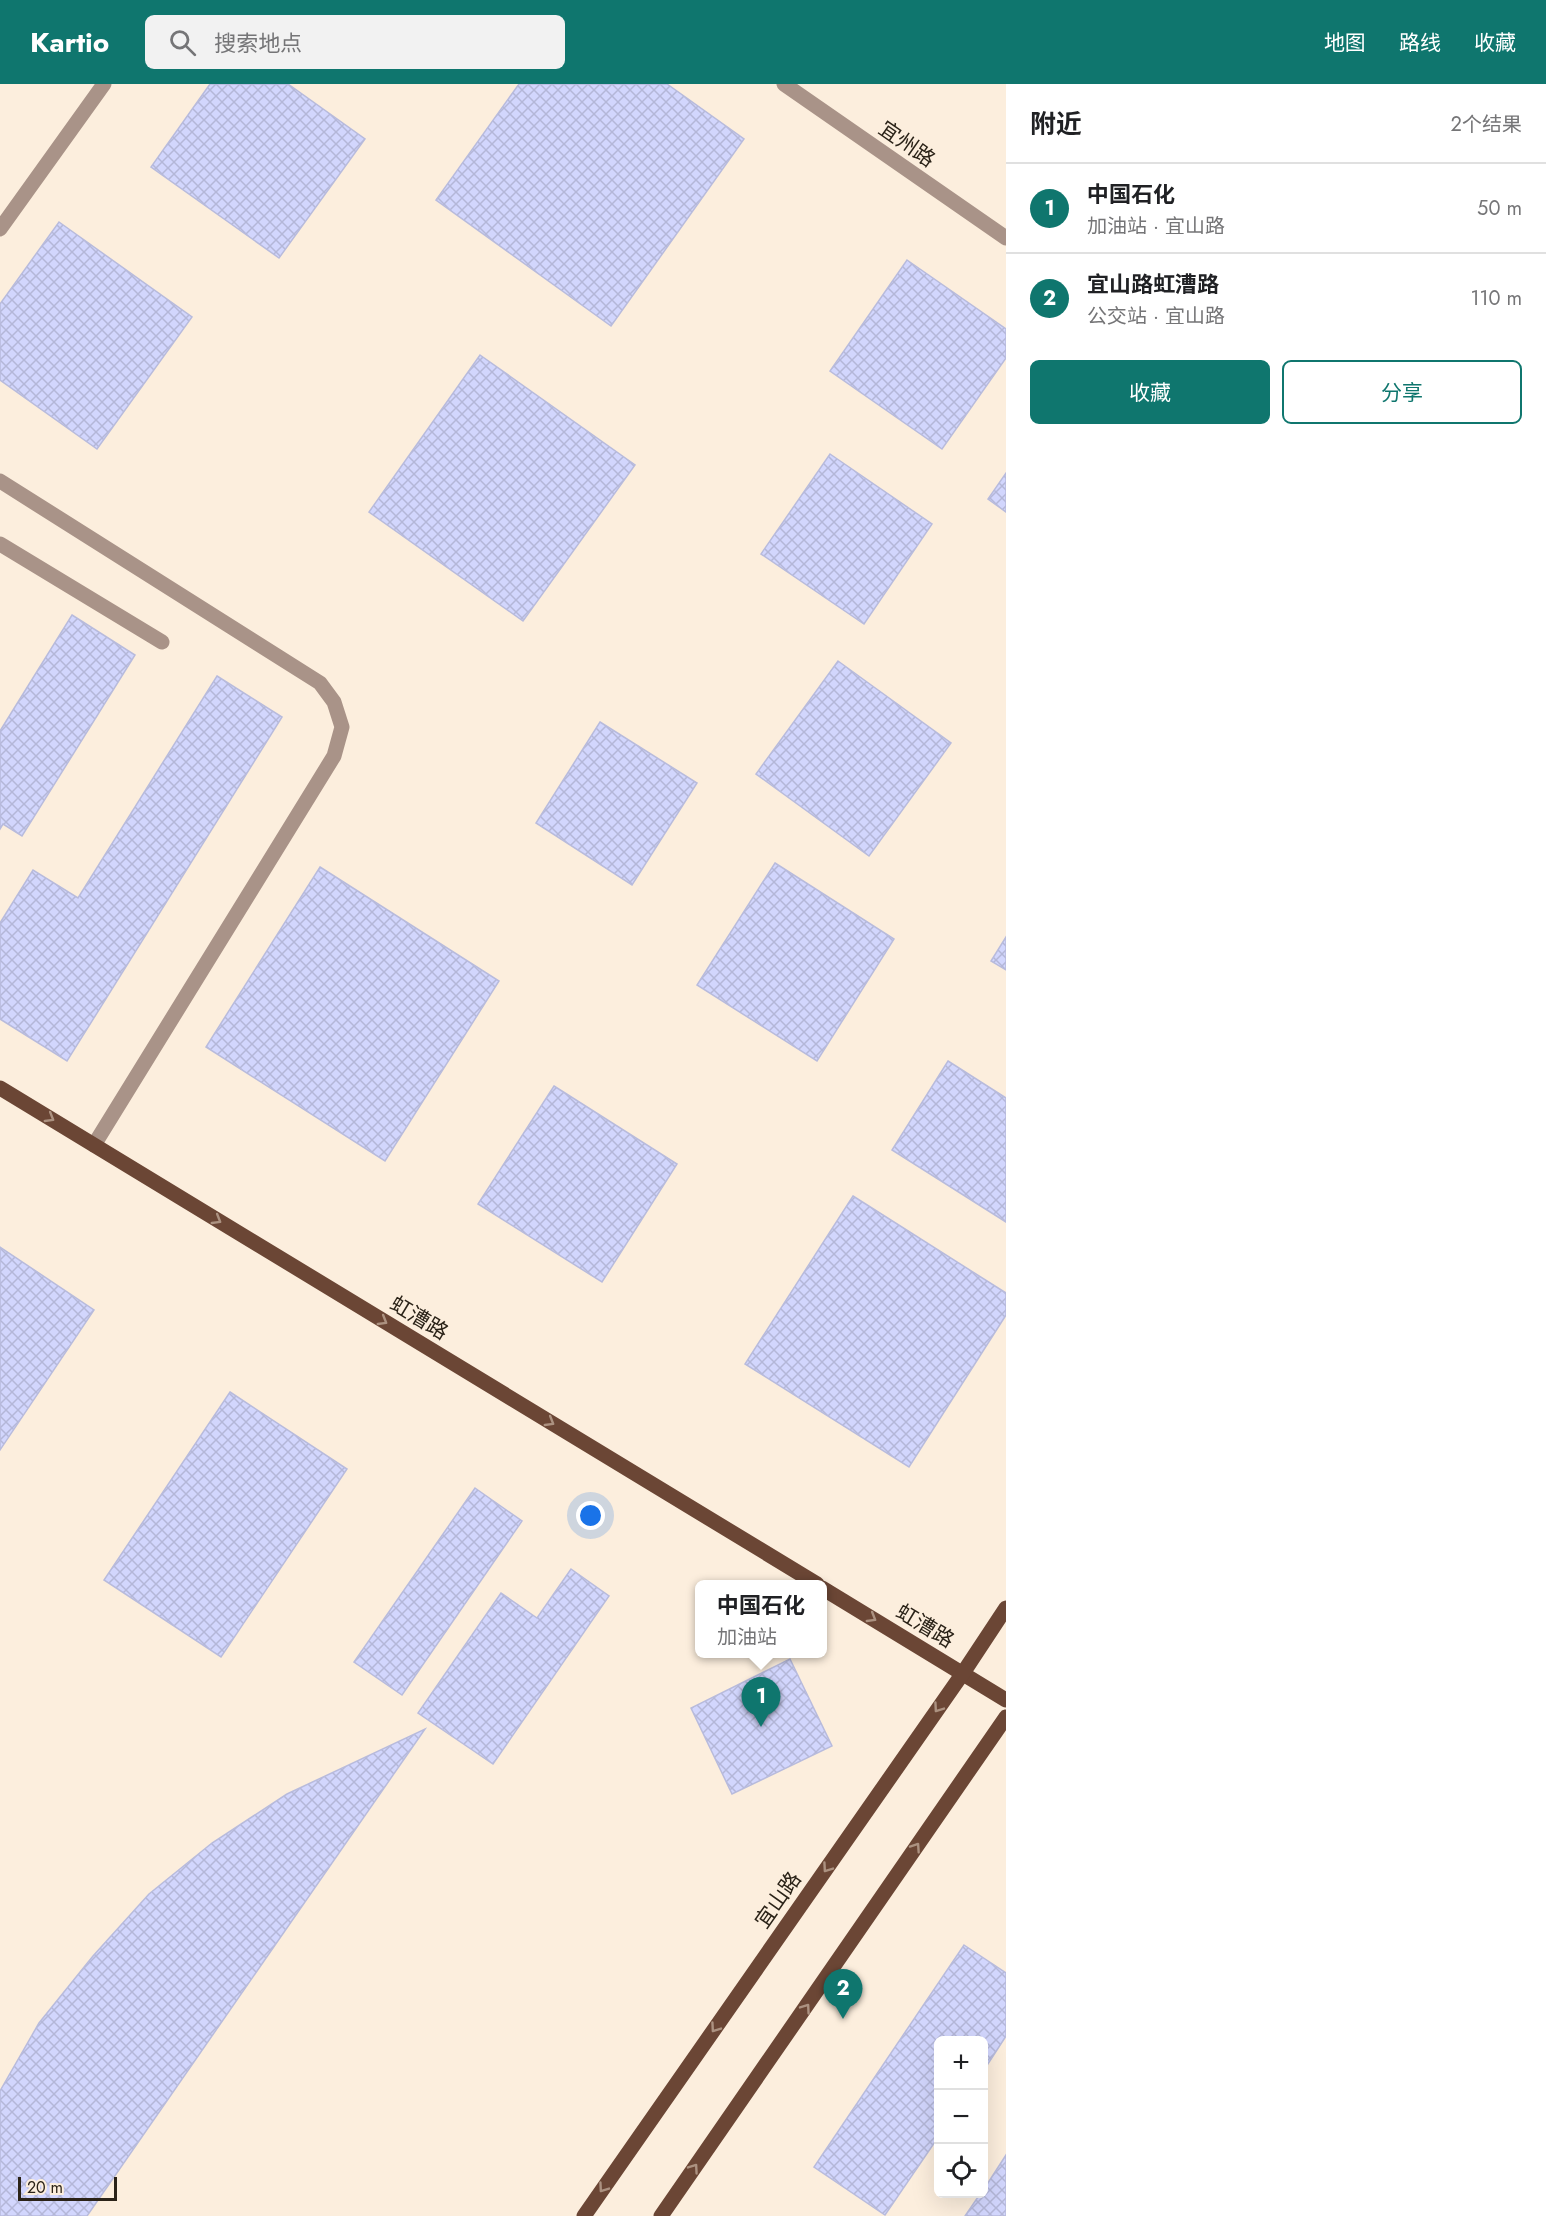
<!DOCTYPE html>
<html lang="zh">
<meta charset="utf-8">
<style>
:root{--surface:#fff;--page:#f2f2f2;--text:#202124;--muted:#757577;--line:#e0e0e0;--accent:#0f766e}
body{margin:0;font-family:Jost,"Noto Sans SC",sans-serif;background:var(--page);color:var(--text)}
.controls{position:absolute;right:18px;bottom:18px;display:grid;overflow:hidden;border-radius:9px;box-shadow:0 6px 24px #0002}
.controls button{width:54px;height:54px;display:grid;place-items:center;padding:0;border:0;border-bottom:2px solid var(--line);background:var(--surface);color:var(--text);font:30px sans-serif}
.scale{position:absolute;left:18px;bottom:15px;width:99px;box-sizing:border-box;padding-left:6px;border:3px solid #2b2318;border-top:0;font-size:16px;line-height:21px;white-space:nowrap;color:#2b2318;-webkit-text-stroke:4px #fceedd;paint-order:stroke}
.you{position:absolute;left:591px;top:1432px;width:21px;height:21px;margin:-15px;border:4px solid #fff;border-radius:50%;background:#1a73e8;box-shadow:0 0 0 9px #1a73e833}
.badge{display:grid;place-items:center;width:39px;height:39px;border-radius:50%;background:var(--accent);color:#fff;font-size:20px;font-weight:700}
.pin{position:absolute;translate:-50% -50px;filter:drop-shadow(0 2px 3px #0008)}
.pin::after{content:'';position:absolute;top:32px;width:21px;height:18px;background:inherit;clip-path:polygon(0 0,100% 0,50% 100%)}
.popup{position:absolute;left:695px;top:1496px;width:132px;height:78px;box-sizing:border-box;display:grid;place-content:center;border-radius:9px;background:var(--surface);filter:drop-shadow(0 2px 4px #0005);font-size:20px;white-space:nowrap;color:var(--muted)}
.popup b{font-size:22px;color:var(--text)}
.popup::after{content:'';position:absolute;left:50%;top:100%;margin-left:-12px;border:12px solid transparent;border-top-color:var(--surface)}
.list{margin:0;padding:0;list-style:none}
h2{display:flex;justify-content:space-between;align-items:center;height:78px;margin:0;padding:0 24px;font-size:26px}
h2 small{font-size:20px;font-weight:400;color:var(--muted)}
.list li{display:grid;grid-template-columns:39px 1fr auto;gap:18px;align-items:center;box-sizing:border-box;height:90px;padding:0 24px;border-top:2px solid var(--line)}
.list b{display:block;font-size:22px;white-space:nowrap}
.list p{margin:0;font-size:20px;white-space:nowrap;color:var(--muted)}
.list em{font-size:20px;font-style:normal;color:var(--muted)}
.actions{display:flex;gap:12px;padding:18px 24px}
.actions a{flex:1;padding:14px 0;border:2px solid var(--accent);border-radius:9px;text-align:center;font-size:21px;color:var(--accent)}
.actions .main{background:var(--accent);color:#fff}
.icon{flex:none;width:33px;height:33px;fill:none;stroke:currentColor;stroke-width:2;stroke-linecap:round;stroke-linejoin:round}
.map{position:relative;flex:none;width:1006px;height:2132px;overflow:hidden}
header{display:flex;align-items:center;gap:36px;box-sizing:border-box;height:84px;padding:0 30px;background:var(--accent);color:#fff}
header strong{font-size:28px}
nav{display:flex;gap:33px;margin-inline-start:auto;font-size:21px}
.search{width:420px;height:54px;background:var(--page);display:flex;align-items:center;gap:15px;box-sizing:border-box;padding:0 21px;border-radius:9px;color:var(--muted);font-size:22px}
main{display:flex}
aside{flex:1;background:var(--surface)}
.map>svg:first-child{display:block}
.building{fill:url(#building-cross-hatch);stroke:#b8bbdc;stroke-width:1.5}
.lines{fill:none;stroke-linecap:round;stroke-linejoin:round}
.minor{stroke:#a99388;stroke-width:15}
.major{stroke:#6b4635;stroke-width:15}
.oneway{stroke:#ac9281}
.labels{text-anchor:middle;stroke-width:6;stroke-linejoin:round;paint-order:stroke}
.street-label{font-size:21px;fill:#2b2318;stroke:#fceedd}
</style>
<header>
<strong>Kartio</strong>
<div class="search"><svg class="icon" aria-label="search" viewBox="0 0 24 24"><circle cx="10" cy="10" r="6"/><path d="M15 15l6 6"/></svg>搜索地点</div>
<nav><a>地图</a><a>路线</a><a>收藏</a></nav>
</header>
<main>
<div class="map">
<svg width="1006" height="2132" viewBox="0 0 1006 2132">
<defs>
<pattern id="building-cross-hatch" width="8" height="8" patternUnits="userSpaceOnUse" patternTransform="scale(1.5)"><rect width="8" height="8" fill="#d2d6fd"/><path d="M0 0l8 8M0 8l8-8" fill="none" stroke="#b4b7d8"/></pattern>
</defs>
<rect width="100%" height="100%" fill="#fceedd"/>
<g class="building">
<path d="M210,0H288L365,55L279,174L151,83Z"/>
<path d="M519,0H667L744,55L611,242L436,116Z"/>
<path d="M59,138L192,233L97,365L0,296V220Z"/>
<path d="M907,176L1006,245V274L942,365L830,287Z"/>
<path d="M480,271L635,381L523,537L369,428Z"/>
<path d="M830,370L932,440L864,540L761,470Z"/>
<path d="M1006,389V428L988,415Z"/>
<path d="M72,531L135,571L22,752L3,740L0,745V647Z"/>
<path d="M838,577L951,659L869,772L756,690Z"/>
<path d="M217,592L282,633L67,977L0,935V839L33,786L78,814Z"/>
<path d="M600,638L697,699L632,801L536,739Z"/>
<path d="M775,779L894,855L817,977L697,901Z"/>
<path d="M320,783L499,897L385,1077L206,963Z"/>
<path d="M1006,853V886L991,877Z"/>
<path d="M948,977L1006,1014V1138L892,1066Z"/>
<path d="M554,1002L677,1080L602,1198L478,1120Z"/>
<path d="M853,1112L1006,1209V1231L909,1383L745,1280Z"/>
<path d="M0,1163L94,1226L0,1366Z"/>
<path d="M230,1308L347,1385L221,1573L104,1496Z"/>
<path d="M475,1404L522,1437L402,1611L354,1578Z"/>
<path d="M571,1485L609,1512L493,1680L418,1629L501,1509L537,1534Z"/>
<path d="M790,1575L832,1662L732,1710L691,1624Z"/>
<path d="M425,1645L87,2132H0V2007L39,1939L93,1872L149,1810L212,1759L287,1710Z"/>
<path d="M964,1861L1006,1889V1952L984,1986V1956H939V2052L885,2131L814,2083Z"/>
<path d="M1006,2071V2132H965L980,2110H984V2105Z"/>
</g>
<g class="lines">
<g class="minor">
<path d="M784,0L1006,154"/>
<path d="M0,145L104,0"/>
<path d="M0,397L320,599L334,618L342,643L334,672L94,1061"/>
<path d="M0,460L162,558"/>
</g>
<g class="major">
<path d="M0,1004L817,1500"/>
<path d="M822,1504L1006,1616"/>
<path d="M584,2132L963,1589L1006,1524"/>
<path d="M661,2132L1006,1633"/>
</g>
</g>
<defs><path id="oneway-chevron" d="M-2-3.5L2.5 0L-2 3.5" fill="none" stroke-width="1.6" stroke-linecap="round" stroke-linejoin="round" transform="scale(1.5)"/></defs>
<g class="oneway">
<use href="#oneway-chevron" transform="translate(50 1034) rotate(31)"/>
<use href="#oneway-chevron" transform="translate(217 1136) rotate(31)"/>
<use href="#oneway-chevron" transform="translate(383 1237) rotate(31)"/>
<use href="#oneway-chevron" transform="translate(550 1338) rotate(31)"/>
<use href="#oneway-chevron" transform="translate(872 1534) rotate(31)"/>
<use href="#oneway-chevron" transform="translate(938 1624) rotate(125)"/>
<use href="#oneway-chevron" transform="translate(916 1763) rotate(-56)"/>
<use href="#oneway-chevron" transform="translate(827 1784) rotate(125)"/>
<use href="#oneway-chevron" transform="translate(806 1924) rotate(-55)"/>
<use href="#oneway-chevron" transform="translate(715 1944) rotate(125)"/>
<use href="#oneway-chevron" transform="translate(694 2084) rotate(-55)"/>
<use href="#oneway-chevron" transform="translate(603 2104) rotate(125)"/>
</g>
<g class="labels">
<g class="street-label">
<text transform="translate(907 60) rotate(35)" y="7">宜州路</text>
<text transform="translate(419 1234) rotate(31)" y="7">虹漕路</text>
<text transform="translate(925 1542) rotate(31)" y="7">虹漕路</text>
<text transform="translate(778 1816) rotate(-55)" y="7">宜山路</text>
</g>
</g>
</svg>
<div class="controls">
<button>+</button>
<button>−</button>
<button><svg class="icon" aria-label="locate" viewBox="0 0 24 24"><circle cx="12" cy="12" r="6"/><path d="M12 2v4M12 18v4M2 12h4M18 12h4"/></svg></button>
</div>
<div class="scale">20 m</div>
<div class="you"></div>
<div class="pin badge" style="left:761px;top:1643px">1</div>
<div class="popup"><b>中国石化</b>加油站</div>
<div class="pin badge" style="left:843px;top:1935px">2</div>
</div>
<aside>
<h2>附近<small>2个结果</small></h2>
<ul class="list">
<li><span class="badge">1</span><div><b>中国石化</b><p>加油站 · 宜山路</p></div><em>50 m</em></li>
<li><span class="badge">2</span><div><b>宜山路虹漕路</b><p>公交站 · 宜山路</p></div><em>110 m</em></li>
</ul>
<div class="actions"><a class="main">收藏</a><a>分享</a></div>
</aside>
</main>
